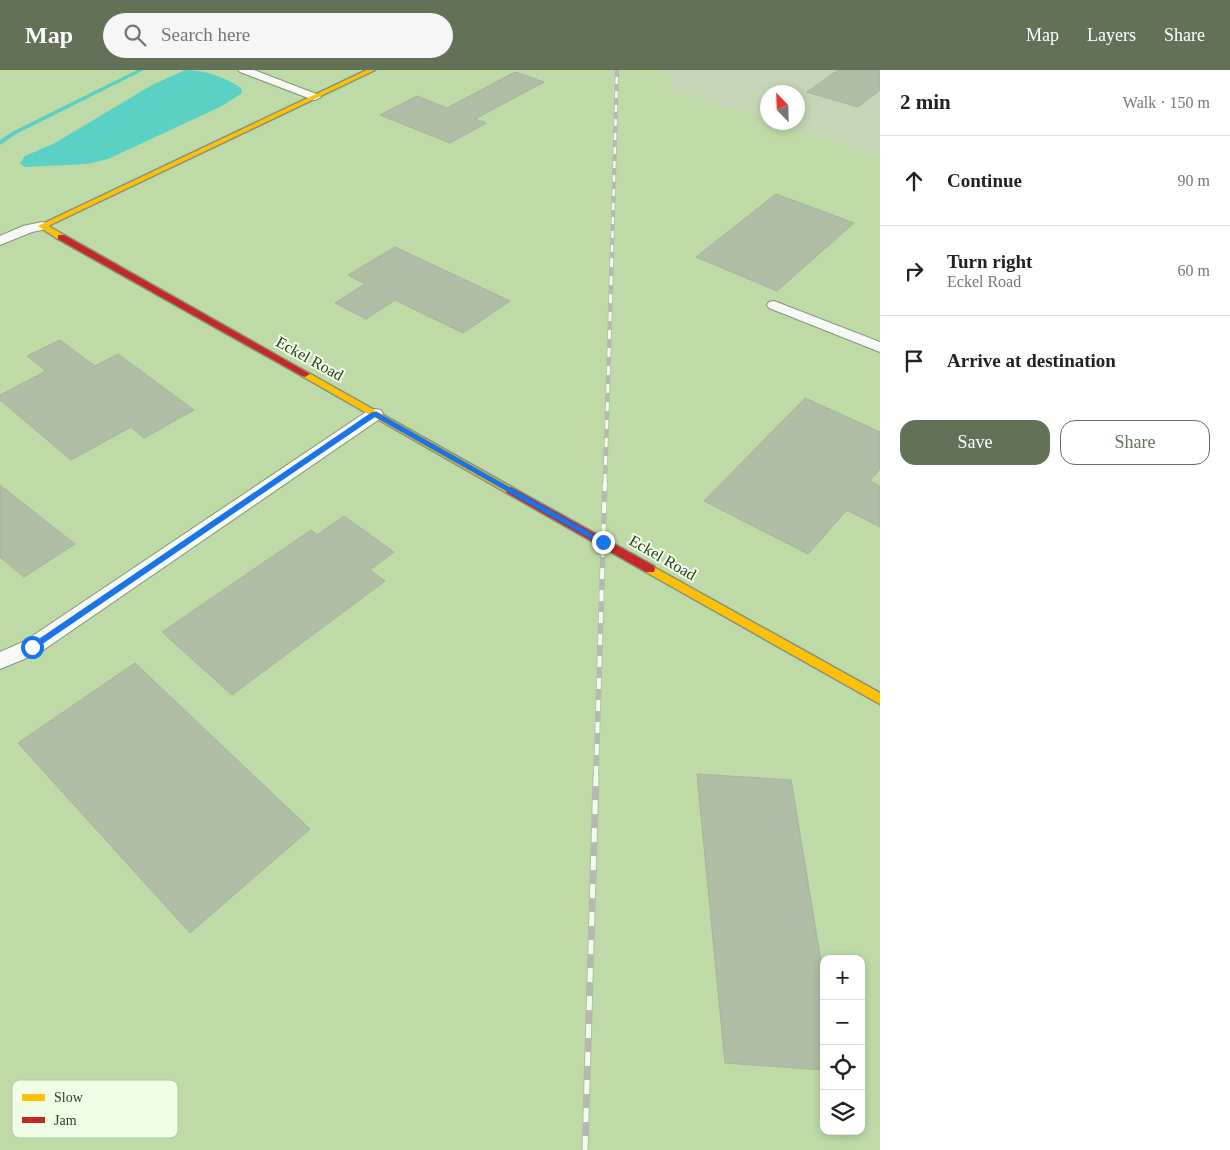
<!DOCTYPE html>
<meta charset="utf-8">
<style>
:root{--surface:#fff;--page:#f6f6f6;--text:#222;--muted:#767676;--line:#e0e0e0;--accent:#637257}
body{margin:0;font-family:"Times New Roman",serif;background:var(--page);color:var(--text)}
.controls{position:absolute;right:15px;bottom:15px;display:grid;overflow:hidden;border-radius:10px;box-shadow:0 2px 8px #0003}
.controls button{width:45px;height:45px;display:grid;place-items:center;padding:0;border:0;border-bottom:1px solid var(--line);background:var(--surface);color:var(--text);font:25px sans-serif}
.compass{position:absolute;left:760px;top:15px;width:45px;height:45px;border-radius:50%;background:var(--surface);box-shadow:0 2px 8px #0003;rotate:337deg}
.stop{position:absolute;width:15px;height:15px;margin:-11px;border:4px solid #1a73e8;border-radius:50%;background:#fff}
.stop.end{background:#1a73e8;border-color:#fff;box-shadow:0 1px 5px #0008}
.list{margin:0;padding:0;list-style:none}
h2{display:flex;justify-content:space-between;align-items:center;height:65px;margin:0;padding:0 20px;font-size:21px}
h2 small{font-size:16px;font-weight:400;color:var(--muted)}
.list li{display:grid;grid-template-columns:32px 1fr auto;gap:15px;align-items:center;box-sizing:border-box;height:90px;padding:0 20px;border-top:1px solid var(--line)}
.list b{display:block;font-size:19px;white-space:nowrap}
.list p{margin:0;font-size:16px;white-space:nowrap;color:var(--muted)}
.list em{font-size:16px;font-style:normal;color:var(--muted)}
.actions{display:flex;gap:10px;padding:15px 20px}
.actions a{flex:1;padding:11px 0;border:1px solid var(--accent);border-radius:15px;text-align:center;font-size:18px;color:var(--accent)}
.actions .main{background:var(--accent);color:#fff}
.icon{flex:none;width:28px;height:28px;fill:none;stroke:currentColor;stroke-width:2;stroke-linecap:round;stroke-linejoin:round}
.map{position:relative;flex:none;width:880px;height:1080px;overflow:hidden}
header{display:flex;align-items:center;gap:30px;box-sizing:border-box;height:70px;padding:0 25px;background:var(--accent);color:#fff}
header strong{font-size:24px}
nav{display:flex;gap:28px;margin-inline-start:auto;font-size:18px}
.search{width:350px;height:45px;background:var(--page);display:flex;align-items:center;gap:12px;box-sizing:border-box;padding:0 18px;border-radius:28px;color:var(--muted);font-size:19px}
main{display:flex}
aside{flex:1;background:var(--surface)}
.map>svg:first-child{display:block}
.built{fill:#bddaa7;fill-rule:evenodd}
.water{fill:#5bd0c4}
.lines{fill:none;stroke-linecap:round;stroke-linejoin:round}
.stream{fill:#5bd0c4;fill-rule:evenodd}
.building{fill:#afbea4;stroke:#a6b49a}
.lane-casing{stroke:#86937b;stroke-width:2}
.slow-casing{stroke:#86937b;stroke-width:3}
.jam-casing{stroke:#86937b;stroke-width:3}
.lane{fill:#f6f9f4;fill-rule:evenodd}
.slow{fill:#ffc107;fill-rule:evenodd}
.jam{fill:#c62828;fill-rule:evenodd}
.rail-far3-casing{stroke:#b5b9b2;stroke-width:4}
.rail-far2-casing{stroke:#b5b9b2;stroke-width:4.5}
.rail-far1-casing{stroke:#b5b9b2;stroke-width:5.5}
.rail-casing{stroke:#b5b9b2;stroke-width:7}
.rail-far3{stroke:#f0fee6;stroke-width:2.5;stroke-dasharray:7;stroke-linecap:butt}
.rail-far2{stroke:#f0fee6;stroke-width:3;stroke-dasharray:9;stroke-linecap:butt}
.rail-far1{stroke:#f0fee6;stroke-width:4;stroke-dasharray:11;stroke-linecap:butt}
.rail{stroke:#f0fee6;stroke-width:5;stroke-dasharray:14;stroke-linecap:butt}
.route{fill:#1a73e8}
.labels{text-anchor:middle;stroke-width:4;stroke-linejoin:round;paint-order:stroke}
.street-label{font-size:16px;fill:#2f3c24;stroke:#f0fee6}
.key{fill:#f0fee6;stroke:#b6c4ac;stroke-width:1}
.key-label{font-size:14px;fill:#2f3c24}
</style>
<header>
<strong>Map</strong>
<div class="search"><svg class="icon" aria-label="search" viewBox="0 0 24 24"><circle cx="10" cy="10" r="6"/><path d="M15 15l6 6"/></svg>Search here</div>
<nav><a>Map</a><a>Layers</a><a>Share</a></nav>
</header>
<main>
<div class="map">
<svg width="880" height="1080" viewBox="0 0 880 1080">
<rect width="100%" height="100%" fill="#c4d6b6"/>
<path class="built" d="M0,0H667L671,20L880,87V1080H0ZM824,889H861V1061H824Z"/>
<path class="water" d="M185,0C204,0 225,7 241,18L242,23L222,36L108,89L87,94L25,97L20,93L25,86L55,73L152,15Z"/>
<g class="lines">
<path class="stream" d="M137,0H144L16,64L0,75V70L12,62Z"/>
</g>
<g class="building">
<path d="M838,0H880V20L858,37L807,22Z"/>
<path d="M515,2L544,12L475,49L486,53L450,73L380,45L417,26L447,38Z"/>
<path d="M776,124L854,153L777,221L696,187Z"/>
<path d="M395,177L510,231L463,263L395,230L366,249L335,233L365,214L348,205Z"/>
<path d="M60,270L95,296L118,284L194,340L144,368L131,357L71,390L0,330V325L46,301L27,286Z"/>
<path d="M805,328L880,362V399L870,411L880,416V457L847,440L808,484L704,431Z"/>
<path d="M0,415L75,474L24,507L0,487Z"/>
<path d="M344,446L394,482L370,500L385,511L232,625L162,562L311,460L317,465Z"/>
<path d="M135,593L310,759L190,863L18,673Z"/>
<path d="M697,704L791,710L824,910V1000L725,993Z"/>
</g>
<g class="lines">
<defs>
<g id="lane">
<path d="M238,0H254L319,25L321,27L315,30L311,29L240,2Z"/>
<path d="M42,152L47,153L49,156L47,159L32,162L0,175V166L23,156Z"/>
<path d="M774,231L880,272V282L769,238L767,235L769,232Z"/>
<path d="M375,339L381,340L383,344L381,348L39,583L0,599V582L25,571L369,340Z"/>
</g>
<g id="slow">
<path d="M367,0H375L48,156L64,165V169H58L38,156Z"/>
<path d="M305,301L515,419L516,421L511,425L507,423L302,306L300,304Z"/>
<path d="M650,495L880,623V634L646,502L645,499L646,496Z"/>
</g>
<g id="jam">
<path d="M58,165H64L310,304L305,307L302,306L58,169Z"/>
<path d="M511,417L654,496L655,499L654,502H646L507,423L506,421Z"/>
</g>
</defs>
<use href="#lane" class="lane-casing"/>
<use href="#slow" class="slow-casing"/>
<use href="#jam" class="jam-casing"/>
<use href="#lane" class="lane"/>
<use href="#slow" class="slow"/>
<use href="#jam" class="jam"/>
<defs>
<path id="rail-far3" d="M612,182L617,0"/>
<path id="rail-far2" d="M605,413L612,181"/>
<path id="rail-far1" d="M596,707L605,412"/>
<path id="rail" d="M585,1080L596,706"/>
</defs>
<use href="#rail-far3" class="rail-far3-casing"/>
<use href="#rail-far2" class="rail-far2-casing"/>
<use href="#rail-far1" class="rail-far1-casing"/>
<use href="#rail" class="rail-casing"/>
<use href="#rail-far3" class="rail-far3"/>
<use href="#rail-far2" class="rail-far2"/>
<use href="#rail-far1" class="rail-far1"/>
<use href="#rail" class="rail"/>
</g>
<path class="route" d="M372,342H377L607,472L603,475L600,474L375,347L35,579H30V575Z"/>
<g class="labels">
<g class="street-label">
<text transform="translate(310 288) rotate(29)" y="6">Eckel Road</text>
<text transform="translate(663 487) rotate(30)" y="6">Eckel Road</text>
</g>
</g>
<rect x="12" y="1010" width="166" height="58" rx="8" class="key"/>
<rect x="22" y="1024" width="23" height="7" fill="#ffc107"/>
<rect x="22" y="1047" width="23" height="6" fill="#c62828"/>
<g class="key-label">
<text x="54" y="1032">Slow</text>
<text x="54" y="1055">Jam</text>
</g>
</svg>
<div class="controls">
<button>+</button>
<button>−</button>
<button><svg class="icon" aria-label="locate" viewBox="0 0 24 24"><circle cx="12" cy="12" r="6"/><path d="M12 2v4M12 18v4M2 12h4M18 12h4"/></svg></button>
<button><svg class="icon" aria-label="layers" viewBox="0 0 24 24"><path d="M12 4l9 5-9 5-9-5zM3 14l9 5 9-5"/></svg></button>
</div>
<svg class="compass" viewBox="-18 -18 36 36"><path d="M0-13l5 13h-10z" fill="#e53935"/><path d="M0 13l5-13h-10z" fill="#767676"/></svg>
<div class="stop" style="left:32px;top:577px"></div>
<div class="stop end" style="left:603px;top:472px"></div>
</div>
<aside>
<h2>2 min<small>Walk · 150 m</small></h2>
<ul class="list">
<li><svg class="icon" aria-label="ahead" viewBox="0 0 24 24"><path d="M12 20V5M6 11l6-6 6 6"/></svg><div><b>Continue</b></div><em>90 m</em></li>
<li><svg class="icon" aria-label="right" viewBox="0 0 24 24"><path d="M7 20v-9h11M14 6l5 5-5 5"/></svg><div><b>Turn right</b><p>Eckel Road</p></div><em>60 m</em></li>
<li><svg class="icon" aria-label="arrive" viewBox="0 0 24 24"><path d="M6 21V4h12l-3 4 3 4H6"/></svg><div><b>Arrive at destination</b></div></li>
</ul>
<div class="actions"><a class="main">Save</a><a>Share</a></div>
</aside>
</main>
